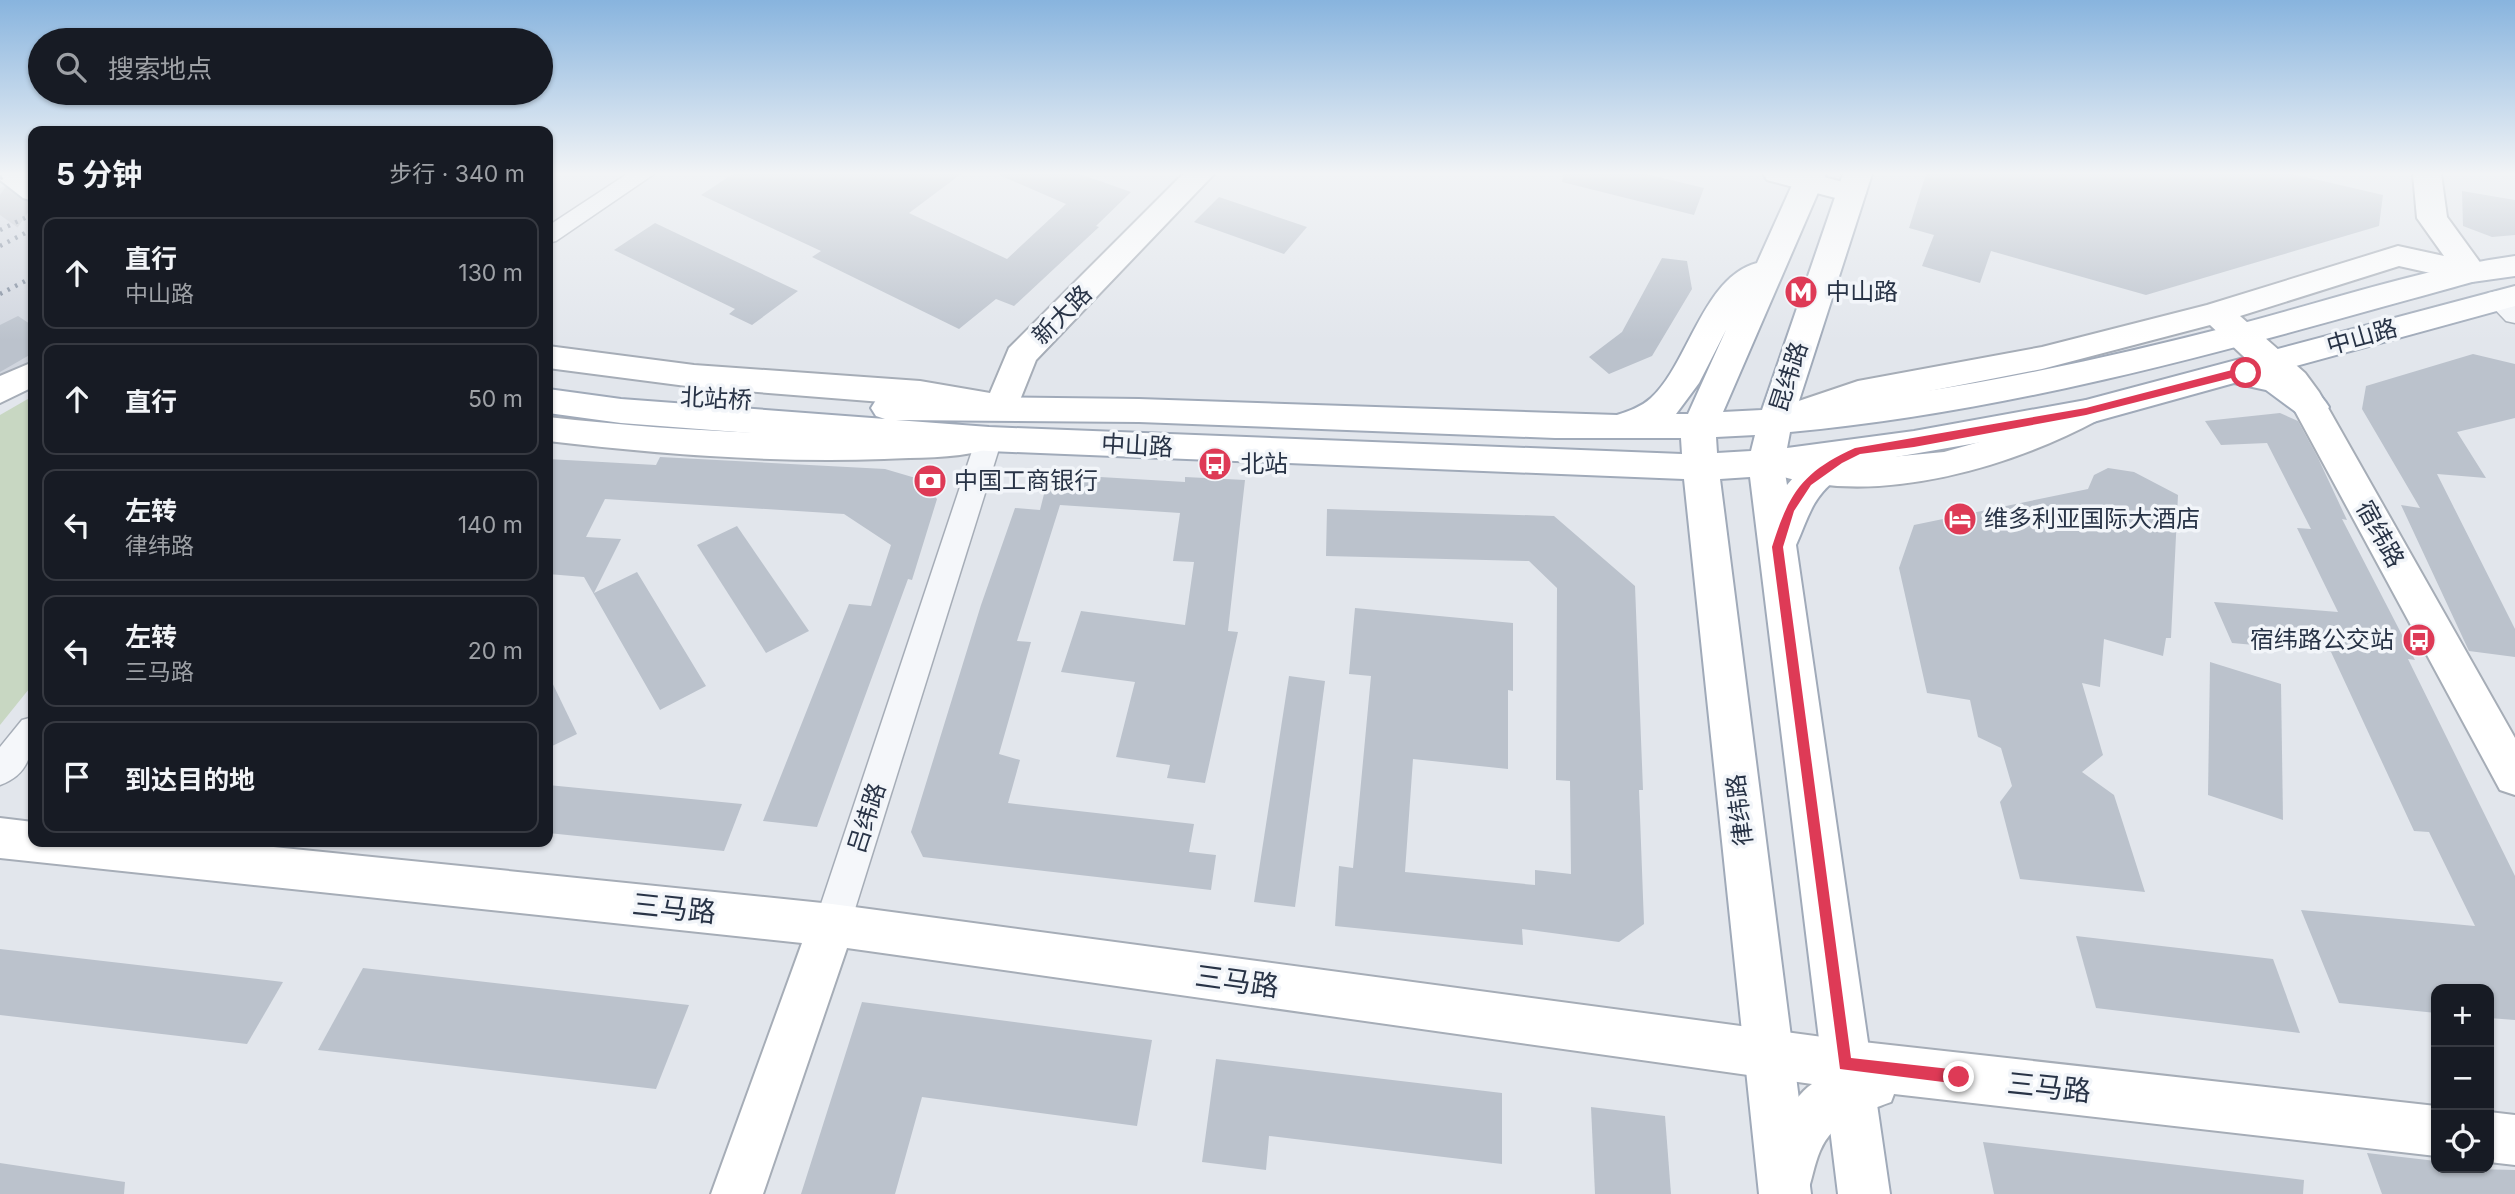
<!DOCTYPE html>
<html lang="zh">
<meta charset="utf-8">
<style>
:root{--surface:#171b24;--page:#242831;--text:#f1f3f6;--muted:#9ea1a6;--line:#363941}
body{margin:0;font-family:Inter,"Noto Sans SC",sans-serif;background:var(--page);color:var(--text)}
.controls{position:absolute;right:21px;bottom:21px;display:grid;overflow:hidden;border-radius:14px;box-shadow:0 2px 5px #0004}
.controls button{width:63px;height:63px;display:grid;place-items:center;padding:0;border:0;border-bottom:2px solid var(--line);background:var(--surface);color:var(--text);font:35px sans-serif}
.stop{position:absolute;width:21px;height:21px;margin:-16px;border:5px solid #de3a56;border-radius:50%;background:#fff}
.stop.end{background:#de3a56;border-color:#fff;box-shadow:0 2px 7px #0008}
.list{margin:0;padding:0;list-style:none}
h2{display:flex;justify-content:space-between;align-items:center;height:91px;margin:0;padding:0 28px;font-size:30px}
h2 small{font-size:23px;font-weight:400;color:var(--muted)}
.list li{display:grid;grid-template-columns:46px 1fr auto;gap:21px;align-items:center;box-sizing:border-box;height:112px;margin:0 14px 14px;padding:0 14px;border:2px solid var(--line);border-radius:14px}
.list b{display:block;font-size:26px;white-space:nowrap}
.list p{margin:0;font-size:23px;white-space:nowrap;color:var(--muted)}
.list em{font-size:23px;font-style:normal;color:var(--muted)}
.icon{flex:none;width:38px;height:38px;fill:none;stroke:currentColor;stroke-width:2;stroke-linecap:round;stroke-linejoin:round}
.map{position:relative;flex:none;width:2515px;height:1194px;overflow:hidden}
.search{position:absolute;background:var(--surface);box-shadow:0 2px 5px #0004;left:28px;top:28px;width:525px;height:77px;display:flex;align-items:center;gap:18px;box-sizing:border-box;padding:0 24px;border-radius:38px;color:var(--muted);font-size:26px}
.panel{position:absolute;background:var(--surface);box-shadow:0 2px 5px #0004;left:28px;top:126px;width:525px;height:721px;border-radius:14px}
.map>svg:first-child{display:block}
.built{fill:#d0d5de}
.green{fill:#c8d7c2}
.building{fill:#bbc2cc}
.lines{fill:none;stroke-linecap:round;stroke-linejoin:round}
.secondary-tunnel{stroke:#bdc2cb;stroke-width:33;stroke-dasharray:33 17;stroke-linecap:butt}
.street-casing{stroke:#a6adb7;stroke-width:3}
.secondary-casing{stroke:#a6adb7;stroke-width:4}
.primary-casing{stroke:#a0aab9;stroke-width:4}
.street{fill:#f5f7fa;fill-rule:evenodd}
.secondary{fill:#fff;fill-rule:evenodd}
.primary{fill:#fff;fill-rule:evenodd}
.rail{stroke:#798597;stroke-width:4.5;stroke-dasharray:2.5 6;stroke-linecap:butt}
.route{fill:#de3a56}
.labels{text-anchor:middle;stroke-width:7;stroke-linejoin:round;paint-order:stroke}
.poi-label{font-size:24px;fill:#283346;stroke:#f2f5f9;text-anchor:start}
.street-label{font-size:24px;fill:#283346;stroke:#f2f5f9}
.near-street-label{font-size:28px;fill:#283346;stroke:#f2f5f9}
</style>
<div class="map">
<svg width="2515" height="1194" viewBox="0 0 2515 1194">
<rect width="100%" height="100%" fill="#e2e6ec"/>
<path class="built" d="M30,174H33V361L0,379V188Z"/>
<path class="green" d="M33,396V684L0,725V415Z"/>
<g class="building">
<path d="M733,174H961L909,213L1007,259L1066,204L997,174H1080L1131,192L1096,226L1099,227L1014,306L996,299L959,329L812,257L821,251L701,195Z"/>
<path d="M1563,174H1646L1704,188L1694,215L1562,182Z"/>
<path d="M1926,174H2293L2383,195L2379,226L2146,295L1991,251L1980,283L1922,266L1934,235L1909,228Z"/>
<path d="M2462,191L2515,200V235L2492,237L2463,226Z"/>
<path d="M1219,197L1307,227L1284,254L1194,222Z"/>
<path d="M655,223L798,291L752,325L729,314L735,309L614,250Z"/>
<path d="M1662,258L1687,261L1692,289L1652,356L1609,374L1589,357L1622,332Z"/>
<path d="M18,316L33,326V353L0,372V325Z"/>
<path d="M2473,354L2515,364V418L2457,432L2486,478L2437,474L2515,629V657L2469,651L2401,505L2420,508L2362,409L2366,386Z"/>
<path d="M2280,413L2298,421L2318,458L2347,520L2342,519L2415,660L2408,659L2515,876V1020L2489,1018V989H2436V1013L2339,1003L2301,910L2475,926L2429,832L2414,831L2331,652L2232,643L2214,602L2338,612L2297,528L2311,529L2267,443L2221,445L2205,421Z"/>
<path d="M660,457L885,469L919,479L937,499L912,580L908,579L817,827L763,821L849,604L871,606L891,545L844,514L605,499L586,537L621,539L594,593L637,572L706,686L660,710L584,577L548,574V459L656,465Z"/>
<path d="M2108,468L2134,472L2178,495L2171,638H2166L2163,656L2104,639L2100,687L2082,683L2103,755L2082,772L2114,795L2145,892L2020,879L2000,802L2012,786L2001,748L1978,737L1970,700L1927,693L1899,568L1914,525L2088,489L2094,475Z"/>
<path d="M1049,474L1185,482V477L1245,480L1228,631L1238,632L1205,783L1167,778L1170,765L1116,757L1135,682L1061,672L1081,611L1185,625L1194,562L1173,561L1180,513L1060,505L1017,641L1031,642L999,754L1020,760L1008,803L1194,824L1189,852L1216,855L1211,890L923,857L911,832L981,605L1015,508L1040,510Z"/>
<path d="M1327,509L1554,516L1635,586L1643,790H1639L1644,924L1619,942L1522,929L1523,945L1335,926L1339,866L1353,868L1371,676L1349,674L1355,608L1513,623V691L1508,690V769L1413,759L1405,872L1535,885V870L1571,874L1570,781L1556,780L1557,588L1529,561L1326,556Z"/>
<path d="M737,526L809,631L766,653L697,545Z"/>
<path d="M2210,662L2281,684L2283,820L2208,795Z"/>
<path d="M548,674L577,734L548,748Z"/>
<path d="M1289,676L1325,681L1295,907L1254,902Z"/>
<path d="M548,785L742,804L724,851L548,833Z"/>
<path d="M2076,936L2273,959L2300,1033L2096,1008Z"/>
<path d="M0,949L283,982L247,1044L0,1015Z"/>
<path d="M363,968L689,1005L656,1089L318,1050Z"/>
<path d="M862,1002L1152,1040L1137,1126L922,1097L895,1194H801Z"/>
<path d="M1216,1059L1502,1093V1164L1269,1136L1266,1170L1202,1162Z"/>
<path d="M1591,1107L1665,1116L1671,1194H1595Z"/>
<path d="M1983,1142L2304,1180L2303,1194H1994Z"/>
<path d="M2367,1153L2436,1161V1168L2515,1170V1194H2382Z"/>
<path d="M0,1163L125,1182L124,1194H0Z"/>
</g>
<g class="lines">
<path class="secondary-tunnel" d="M0,195L33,218"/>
<defs>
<g id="street">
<path d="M627,174H654L556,241L548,243V226Z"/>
<path d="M2497,291L2506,293L2515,302V323L2506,321L2485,299L2488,293Z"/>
<path d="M989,429L999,432L1002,439L850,925L845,937L832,941L819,937L814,925L976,439L979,432Z"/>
<path d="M33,717C33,747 33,773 0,785V747L22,720Z"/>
</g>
<g id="secondary">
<path d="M1183,174H1214L1036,360L1014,415L1002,419L920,405L694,387L548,368V346L694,365L920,381L990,393L1009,348Z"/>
<path d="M1763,174H1813L1861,187L1866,193L1861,199L1851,202L1767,180Z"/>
<path d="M2413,174H2441L2447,217L2487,272L2482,279L2471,282L2399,266L2240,316L2305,373L2319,392L2515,738V795L2500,790L2288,398L2210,325L2042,369L1863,404L1775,433L1763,429L1758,421L1763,413L1858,381L2042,347L2207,305L2398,246L2444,256L2417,218Z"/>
<path d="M33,362V387L0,403V376Z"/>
<path d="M2086,400L2098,404L2103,412L2098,420C2010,467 1880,506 1780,476L1775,467L1780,458L1793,454L1869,459L1944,452L2004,435Z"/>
<path d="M548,417C690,433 830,439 972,429L984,432L989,441L984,450C953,459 916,457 884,459C771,463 659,454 548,441Z"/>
<path d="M0,818L33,822V842H225L832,904L1845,1040L2436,1106V1156L1894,1094L1891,1102C1862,1113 1833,1120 1820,1151C1814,1165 1812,1180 1807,1194H1767C1766,1190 1761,1183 1761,1179C1760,1153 1791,1098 1812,1084L847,948L763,1194H711L802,943L0,858Z"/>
<path d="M2489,1112L2515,1115V1165L2489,1162Z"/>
</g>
<g id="primary">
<path d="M0,174H29L33,178V201L23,198L0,180Z"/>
<path d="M1797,174H1826L1723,412L1762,410L1843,174H1872L1797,407C1945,394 2092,362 2236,325C2328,301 2421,269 2515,256V276L2472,282C2248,344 2023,411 1790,432L1787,448L1914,431L2086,400L2515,286V306L2281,370C2300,378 2319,390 2329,407L2324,415L2312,419L2300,415L2266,390L2234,383L2086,424L1861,463C1853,470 1841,475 1833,482C1811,500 1807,521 1796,545L1890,1194H1838L1750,477L1720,479L1811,1194H1759L1684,479L989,451L621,423L548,413V389L621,399L885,419L876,416L871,408L876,400L888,396L1139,399L1617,415C1629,411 1641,407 1651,398C1688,365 1703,277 1757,263ZM1726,330L1688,414H1676L1699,383ZM896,420L1139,422L1555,438H1681L1682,454L989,427ZM1755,435L1751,451L1717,453L1716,437ZM1799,471L1787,485L1785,473Z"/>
</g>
</defs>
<use href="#street" class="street-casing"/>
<use href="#secondary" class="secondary-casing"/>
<use href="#primary" class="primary-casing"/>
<use href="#street" class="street"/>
<use href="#secondary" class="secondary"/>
<use href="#primary" class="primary"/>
<g class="rail">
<path d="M0,178L8,174"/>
<path d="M0,230L33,214"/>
<path d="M0,246L33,229"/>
<path d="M0,294L33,277"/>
</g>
</g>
<linearGradient id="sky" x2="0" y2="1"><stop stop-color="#88b4de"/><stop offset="0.51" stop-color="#f2f4f6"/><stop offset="1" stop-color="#f2f4f6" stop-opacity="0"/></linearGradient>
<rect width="2515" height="341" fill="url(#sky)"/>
<path class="route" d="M2232,370H2246L2251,373L2086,415L1914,447L1860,454L1842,463L1811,485L1794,511L1783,547L1851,1058L1959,1070L1964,1072L1966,1077L1964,1082L1959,1084L1840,1069L1772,547C1789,493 1802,472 1855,448L2086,408Z"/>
<defs>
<symbol id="metro-disc" viewBox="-11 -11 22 22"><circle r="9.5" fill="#de3a56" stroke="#f2f5f9"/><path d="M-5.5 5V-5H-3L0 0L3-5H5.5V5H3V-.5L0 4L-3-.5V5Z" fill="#fff"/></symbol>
<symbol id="bus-disc" viewBox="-11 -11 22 22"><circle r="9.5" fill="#de3a56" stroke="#f2f5f9"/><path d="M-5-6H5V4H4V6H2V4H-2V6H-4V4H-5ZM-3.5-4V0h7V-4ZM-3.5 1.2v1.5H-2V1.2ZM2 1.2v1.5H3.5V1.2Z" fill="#fff"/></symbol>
<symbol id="bank-disc" viewBox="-11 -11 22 22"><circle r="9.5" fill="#de3a56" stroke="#f2f5f9"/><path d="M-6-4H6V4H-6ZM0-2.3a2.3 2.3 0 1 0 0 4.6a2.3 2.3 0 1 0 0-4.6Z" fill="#fff"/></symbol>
<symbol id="hotel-disc" viewBox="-11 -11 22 22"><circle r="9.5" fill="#de3a56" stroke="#f2f5f9"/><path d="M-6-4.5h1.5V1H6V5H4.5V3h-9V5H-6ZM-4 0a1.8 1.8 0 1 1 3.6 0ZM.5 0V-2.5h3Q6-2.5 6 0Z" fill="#fff"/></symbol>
</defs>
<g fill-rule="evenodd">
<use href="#metro-disc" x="1782" y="273" width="38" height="38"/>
<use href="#bus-disc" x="1196" y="445" width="38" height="38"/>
<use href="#bank-disc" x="911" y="462" width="38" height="38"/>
<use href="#hotel-disc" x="1941" y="500" width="38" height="38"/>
<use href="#bus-disc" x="2400" y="621" width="38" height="38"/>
</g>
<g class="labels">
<g class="poi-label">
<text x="1826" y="300">中山路</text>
<text x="1240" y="472">北站</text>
<text x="954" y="489">中国工商银行</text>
<text x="1984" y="527">维多利亚国际大酒店</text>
<text x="2394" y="648" text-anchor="end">宿纬路公交站</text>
</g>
<g class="street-label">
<text transform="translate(1062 315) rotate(-45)" y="8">新大路</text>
<text transform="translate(2362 337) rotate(-16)" y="8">中山路</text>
<text transform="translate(1789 377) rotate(-72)" y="8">昆纬路</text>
<text transform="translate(716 399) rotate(3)" y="8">北站桥</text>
<text transform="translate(1137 446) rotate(3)" y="8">中山路</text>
<text transform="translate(2380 534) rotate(61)" y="8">宿纬路</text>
<text transform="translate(1740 810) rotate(-97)" y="8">律纬路</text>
<text transform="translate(867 818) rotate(-72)" y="8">吕纬路</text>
</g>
<g class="near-street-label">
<text transform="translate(674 908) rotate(6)" y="10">三马路</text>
<text transform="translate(1237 981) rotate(8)" y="10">三马路</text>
<text transform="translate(2049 1087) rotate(6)" y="10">三马路</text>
</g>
</g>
</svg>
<div class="controls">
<button>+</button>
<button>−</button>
<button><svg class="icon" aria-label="locate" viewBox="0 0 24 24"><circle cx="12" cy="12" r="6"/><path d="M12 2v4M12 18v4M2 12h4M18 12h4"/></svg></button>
</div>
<div class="stop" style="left:2246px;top:373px"></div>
<div class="stop end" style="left:1959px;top:1077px"></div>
<div class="search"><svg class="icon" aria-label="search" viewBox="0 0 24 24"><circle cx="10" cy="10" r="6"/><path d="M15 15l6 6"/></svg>搜索地点</div>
<section class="panel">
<h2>5 分钟<small>步行 · 340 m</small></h2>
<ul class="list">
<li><svg class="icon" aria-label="ahead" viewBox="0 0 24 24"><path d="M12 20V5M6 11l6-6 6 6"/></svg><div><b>直行</b><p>中山路</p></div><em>130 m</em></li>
<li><svg class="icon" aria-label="ahead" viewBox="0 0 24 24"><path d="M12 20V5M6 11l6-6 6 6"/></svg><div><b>直行</b></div><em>50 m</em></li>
<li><svg class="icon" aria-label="left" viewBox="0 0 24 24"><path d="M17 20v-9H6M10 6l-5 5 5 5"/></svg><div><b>左转</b><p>律纬路</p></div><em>140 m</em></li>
<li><svg class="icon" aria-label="left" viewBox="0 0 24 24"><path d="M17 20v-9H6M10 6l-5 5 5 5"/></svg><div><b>左转</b><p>三马路</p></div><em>20 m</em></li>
<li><svg class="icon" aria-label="arrive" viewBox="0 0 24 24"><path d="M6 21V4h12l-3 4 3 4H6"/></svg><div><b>到达目的地</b></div></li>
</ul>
</section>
</div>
